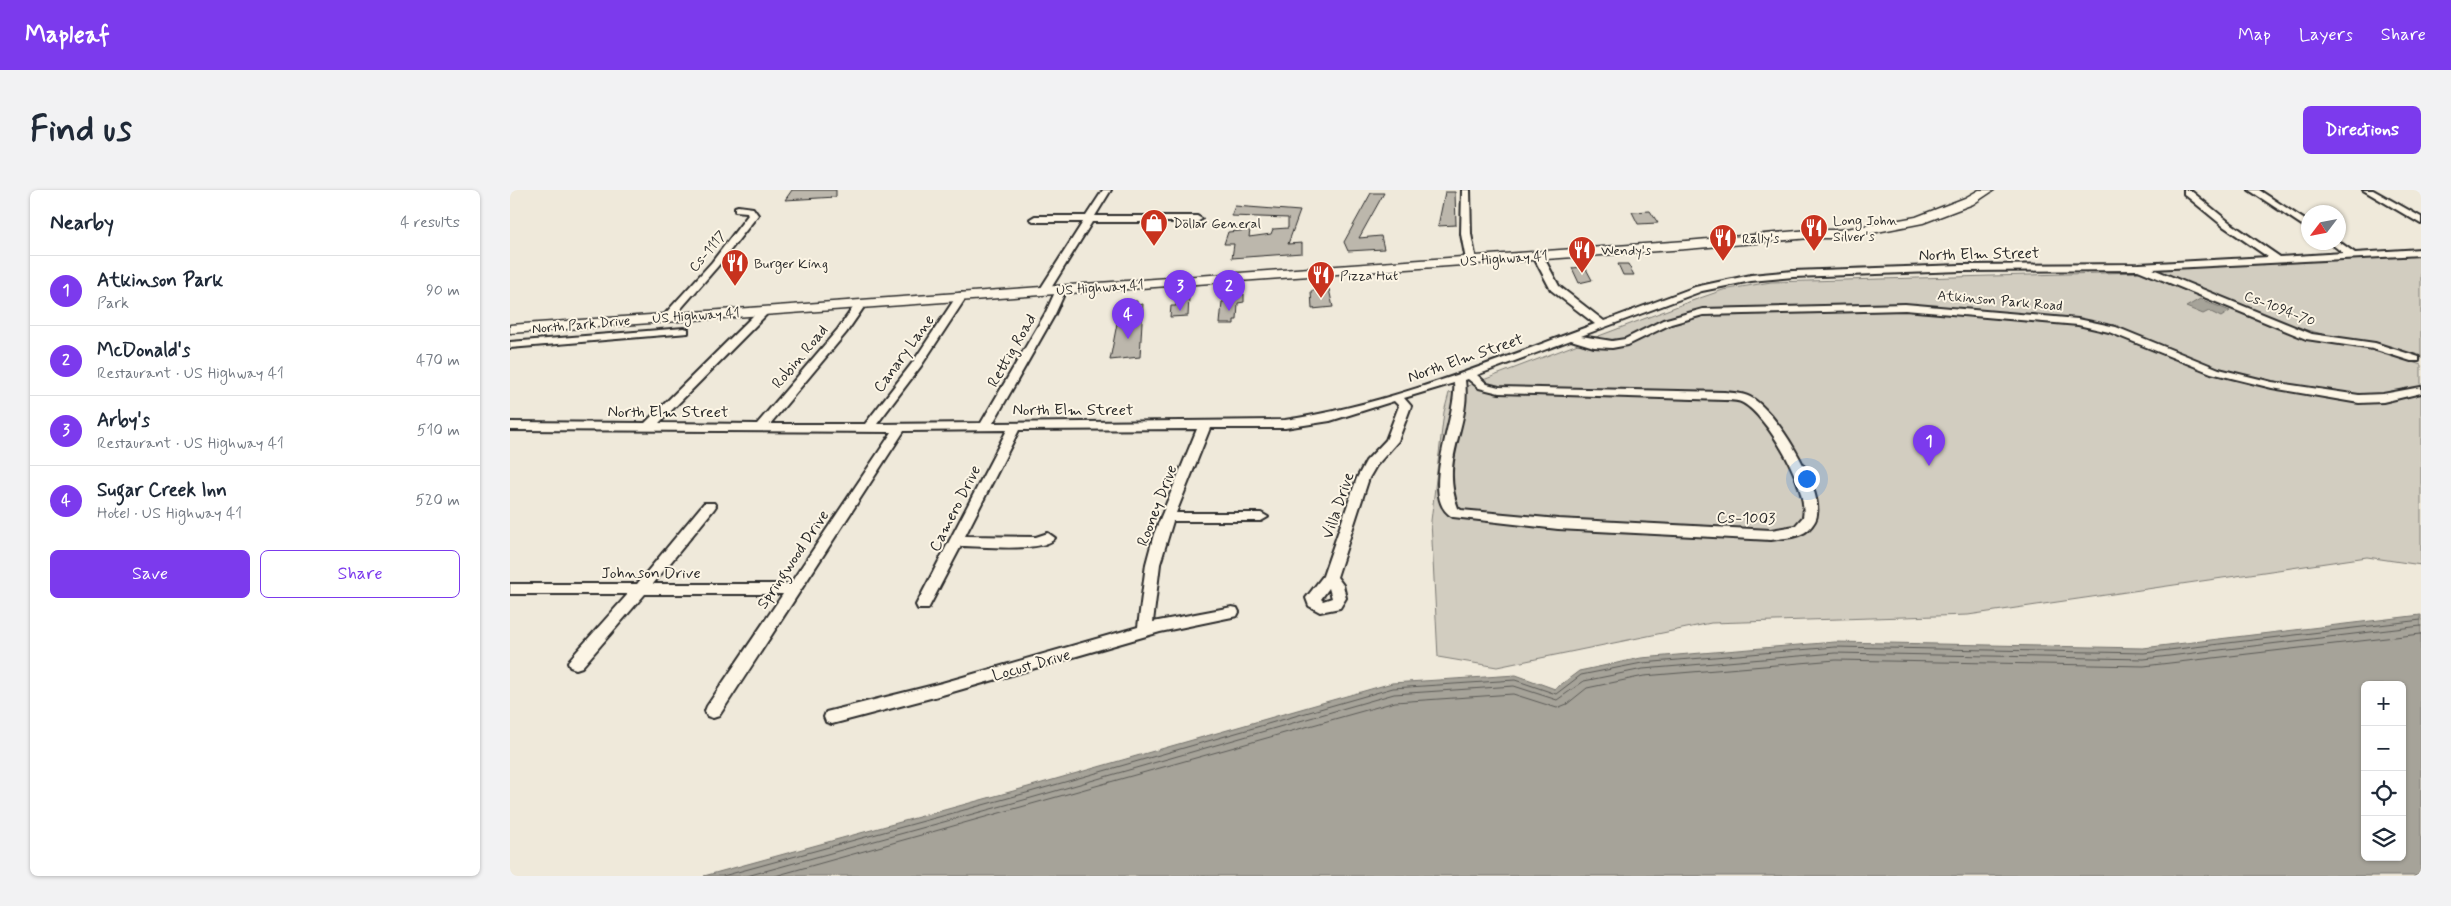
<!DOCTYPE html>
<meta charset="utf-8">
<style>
:root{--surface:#fff;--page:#f2f2f3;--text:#1f2937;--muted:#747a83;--line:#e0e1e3;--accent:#7c3aed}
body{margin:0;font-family:Mynerve,sans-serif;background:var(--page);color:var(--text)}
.controls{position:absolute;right:15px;bottom:15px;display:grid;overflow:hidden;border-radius:8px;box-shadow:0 1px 4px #0004}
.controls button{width:45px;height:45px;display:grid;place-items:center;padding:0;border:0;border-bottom:1px solid var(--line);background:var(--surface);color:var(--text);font:25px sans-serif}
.compass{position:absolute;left:1791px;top:15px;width:45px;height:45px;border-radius:50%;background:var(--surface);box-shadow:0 1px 4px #0004;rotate:238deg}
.you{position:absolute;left:1296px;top:288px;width:18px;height:18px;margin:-12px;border:4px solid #fff;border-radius:50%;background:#1a73e8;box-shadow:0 0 0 8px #1a73e833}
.badge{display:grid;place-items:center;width:32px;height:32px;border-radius:50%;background:var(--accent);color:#fff;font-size:16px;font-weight:700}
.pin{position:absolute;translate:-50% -41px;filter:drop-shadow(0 1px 2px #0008)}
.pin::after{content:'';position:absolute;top:26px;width:18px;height:15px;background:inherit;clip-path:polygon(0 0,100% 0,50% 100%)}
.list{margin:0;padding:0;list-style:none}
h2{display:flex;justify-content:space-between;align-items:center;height:65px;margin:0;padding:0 20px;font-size:21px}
h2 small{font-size:16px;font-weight:400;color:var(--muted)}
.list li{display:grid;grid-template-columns:32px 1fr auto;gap:15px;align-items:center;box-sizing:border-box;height:70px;padding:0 20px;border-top:1px solid var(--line)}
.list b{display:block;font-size:19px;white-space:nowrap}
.list p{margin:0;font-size:16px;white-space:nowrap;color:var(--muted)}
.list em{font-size:16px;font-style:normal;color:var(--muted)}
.actions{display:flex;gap:10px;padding:15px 20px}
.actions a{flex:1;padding:11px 0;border:1px solid var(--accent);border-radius:8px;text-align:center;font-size:18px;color:var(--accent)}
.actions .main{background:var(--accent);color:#fff}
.icon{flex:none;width:28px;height:28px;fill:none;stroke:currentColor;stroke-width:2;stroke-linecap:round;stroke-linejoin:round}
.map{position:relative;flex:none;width:1911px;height:686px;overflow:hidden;border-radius:8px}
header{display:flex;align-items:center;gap:30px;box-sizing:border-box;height:70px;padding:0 25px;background:var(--accent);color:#fff}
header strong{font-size:24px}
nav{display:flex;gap:28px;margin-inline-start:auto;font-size:18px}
.intro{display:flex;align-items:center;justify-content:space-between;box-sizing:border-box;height:120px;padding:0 30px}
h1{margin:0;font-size:35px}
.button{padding:12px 22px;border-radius:8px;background:var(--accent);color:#fff;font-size:18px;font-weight:700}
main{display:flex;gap:30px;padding:0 30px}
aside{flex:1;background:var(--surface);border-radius:8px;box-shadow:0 1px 4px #0004}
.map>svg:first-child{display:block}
.green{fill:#d2cdc0;stroke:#7e7c76}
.water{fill:#a6a399;stroke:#75736d;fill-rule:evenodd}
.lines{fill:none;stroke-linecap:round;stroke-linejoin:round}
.shore{stroke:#5c5b57;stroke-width:1}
.building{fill:#bcb7ac;stroke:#2b2b2b}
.minor-casing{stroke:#2b2b2b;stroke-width:4}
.highway-casing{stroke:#2b2b2b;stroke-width:3}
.minor{fill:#fcf5e5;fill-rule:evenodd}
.highway{fill:#fcf5e5;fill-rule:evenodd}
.labels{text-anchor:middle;stroke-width:4;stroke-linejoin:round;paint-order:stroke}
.far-poi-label{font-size:14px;fill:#2b2b2b;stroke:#fcf5e5;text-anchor:start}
.far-street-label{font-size:14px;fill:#2b2b2b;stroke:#fcf5e5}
.street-label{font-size:16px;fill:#2b2b2b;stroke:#fcf5e5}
</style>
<header>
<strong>Mapleaf</strong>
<nav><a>Map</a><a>Layers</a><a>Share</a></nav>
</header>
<div class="intro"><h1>Find us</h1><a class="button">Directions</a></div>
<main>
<aside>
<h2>Nearby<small>4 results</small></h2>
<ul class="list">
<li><span class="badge">1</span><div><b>Atkinson Park</b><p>Park</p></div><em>90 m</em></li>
<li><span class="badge">2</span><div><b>McDonald's</b><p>Restaurant · US Highway 41</p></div><em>470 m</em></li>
<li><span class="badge">3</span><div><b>Arby's</b><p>Restaurant · US Highway 41</p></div><em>510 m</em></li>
<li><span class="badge">4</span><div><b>Sugar Creek Inn</b><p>Hotel · US Highway 41</p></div><em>520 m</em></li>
</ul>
<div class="actions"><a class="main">Save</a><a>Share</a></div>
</aside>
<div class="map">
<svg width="1911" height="686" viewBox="0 0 1911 686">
<rect width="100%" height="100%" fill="#efe9da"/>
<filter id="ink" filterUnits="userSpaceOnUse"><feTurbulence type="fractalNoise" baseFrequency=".02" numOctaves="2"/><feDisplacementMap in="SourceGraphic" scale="10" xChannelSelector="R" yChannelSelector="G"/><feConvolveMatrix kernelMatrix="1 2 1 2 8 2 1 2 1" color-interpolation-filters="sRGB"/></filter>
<g filter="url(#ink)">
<g class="green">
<path d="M1911,66V170L1778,135L1637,78Z"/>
<path d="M1629,82L1792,148L1868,161L1911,175V375L1857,367L1458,425L1201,433L987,477L928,467L921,331L934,222L939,203L1173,114L1213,100L1261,92Z"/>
</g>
<g class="water">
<path d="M1690,109L1720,121L1711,127L1699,121L1693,124L1676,117Z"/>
<path d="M1911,425V686H194L518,597L882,493L1006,485L1045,499L1069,481L1131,468L1325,452L1633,458ZM1855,495H1892V667H1855Z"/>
</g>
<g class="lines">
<g class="shore">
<path d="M213,686L520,602L883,498L1005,490L1046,504L1071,485L1132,473L1325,457L1634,463L1911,430"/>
<path d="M237,686L521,608L884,504L1004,496L1047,510L1074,491L1133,479L1325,463L1634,469L1911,436"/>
<path d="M265,686L885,512L1003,504L1047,518L1057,514L1077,498L1134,486L1326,470L1634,476L1911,444"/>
</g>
</g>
<g class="building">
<path d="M282,0H326V7L275,10Z"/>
<path d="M935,2H945L946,35L928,36Z"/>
<path d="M861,3H874L849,48L871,46L874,59L838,61L834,52Z"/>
<path d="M725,16L790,21L778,54L792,53V63L722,68L724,54H714L718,42L740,40L739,47L761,44L763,39L778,38V28L721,26Z"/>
<path d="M1140,21L1148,33L1128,34L1122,22Z"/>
<path d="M1108,74H1118L1124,85H1113Z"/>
<path d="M1075,77L1082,90L1069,93L1062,78Z"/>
<path d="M819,99L823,117L802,119L801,101Z"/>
<path d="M734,104V112L728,113L727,130H724V134H710L712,112L716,111V105Z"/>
<path d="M679,107L678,126L660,127L661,116H666L667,108Z"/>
<path d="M617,111H627V115L633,114L630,167L600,170L609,123L617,119Z"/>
</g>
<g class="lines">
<defs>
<g id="minor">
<path d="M593,0H601L585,26H687L692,29L687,32H582L538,103H530L529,101L573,32H525L520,29L525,26H576Z"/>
<path d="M952,0H960L961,44L966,70L961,73L956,70L951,44Z"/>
<path d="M1674,0H1680L1719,32L1770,67L1833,63L1819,52L1828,51L1845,63L1911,59V65L1643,79L1802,144L1865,153L1909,167V171H1901L1863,159L1796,149L1628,80L1451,81L1283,87L1241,91L1192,101L1071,146L1102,151L1115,149L1153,130L1193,119L1395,114L1568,129L1606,137L1709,179L1762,192L1849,205L1873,204L1911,197V203L1873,212L1849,213L1762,198L1701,183L1599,142L1568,135L1395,120L1193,125L1161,134L1118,155L1102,158L1084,157L1061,150L967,185L977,194L989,197L1214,202C1222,203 1233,203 1240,207C1265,219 1312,296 1307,324C1307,330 1302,336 1298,340C1289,348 1272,348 1261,350L1048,339L943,327C907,309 948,225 944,193L894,208L901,216L888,251L866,276L859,288L827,387L833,395L836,408L830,418L810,422L799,416L796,408L813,386L847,288L856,271L876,250L889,216L884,211L820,231L775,238H700L666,323H751L758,327L751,331H663L650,374L643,432L722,417L727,418L729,422L727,426L650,442L432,505L322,534L316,532L314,527L316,522L432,493L628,437L636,374L644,344L687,239L509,240L455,346L526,347L538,343L545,348C535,363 469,356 451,356L418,419H408L406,415L497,240L394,241L209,526L203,528L197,526L195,521L197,516L273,404H135L72,477L66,479L60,477L58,473L60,469L118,404H0V394H127L194,313H204L206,316L204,319L143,394H280L382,242L0,240V232L135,233L250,119L254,118L259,121L258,123L149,233L247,234L328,139L347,112L351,111L356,114L336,143L260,234H355L403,172L448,104L452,103L457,106L411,176L367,234L471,233L535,124L546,100L551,97L556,100L545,124L483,233L775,230C882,214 984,171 1085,134L1041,100L1023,66L1028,63L1033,66L1049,96L1094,131L1185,97L1241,85L1283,81L1451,75L1629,74L1758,67L1713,36L1674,4ZM958,189L969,198L989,203L1214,210C1220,210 1228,210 1233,213C1258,227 1299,298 1293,327L1285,336L1261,340L1048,329L951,320L948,318C929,267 961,238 955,190ZM819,398L822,408L813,411L811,409Z"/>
<path d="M1739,0H1749L1798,32V39Z"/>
<path d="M1853,0H1863L1911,27V34Z"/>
<path d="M228,16L243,18L248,25L208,76L161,130H153V126L202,72L238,25L237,22L225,21V17Z"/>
<path d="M174,138L178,139V143L0,158V152Z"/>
</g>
<path id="highway" d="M1469,0H1484L1463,14L1413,33L1367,42L1329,48H1300L1176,59L0,143V135L1176,51L1300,40H1329L1367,34L1406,27L1455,8Z"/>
</defs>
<use href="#minor" class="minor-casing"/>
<use href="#highway" class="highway-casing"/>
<use href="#minor" class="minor"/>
<use href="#highway" class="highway"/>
</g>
</g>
<defs>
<symbol id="shop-pin" viewBox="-11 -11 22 30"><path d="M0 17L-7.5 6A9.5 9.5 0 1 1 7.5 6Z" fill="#c8321e" stroke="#fcf5e5"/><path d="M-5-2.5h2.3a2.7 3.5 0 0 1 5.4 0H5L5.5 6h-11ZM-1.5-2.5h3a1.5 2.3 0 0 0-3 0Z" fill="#fff"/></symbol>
<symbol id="restaurant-pin" viewBox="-11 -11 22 30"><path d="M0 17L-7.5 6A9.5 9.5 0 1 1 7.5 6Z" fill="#c8321e" stroke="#fcf5e5"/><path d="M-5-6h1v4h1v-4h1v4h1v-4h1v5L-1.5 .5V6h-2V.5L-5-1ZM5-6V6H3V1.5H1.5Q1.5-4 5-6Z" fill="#fff"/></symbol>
</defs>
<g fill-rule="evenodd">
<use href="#shop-pin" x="628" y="17" width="32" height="43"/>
<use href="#restaurant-pin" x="1288" y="22" width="32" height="43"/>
<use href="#restaurant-pin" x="1197" y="32" width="32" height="43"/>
<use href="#restaurant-pin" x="1056" y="44" width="32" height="43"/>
<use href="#restaurant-pin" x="209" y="57" width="32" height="43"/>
<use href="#restaurant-pin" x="795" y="69" width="32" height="43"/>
</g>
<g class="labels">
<g class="far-poi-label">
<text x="1323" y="35">Long John<tspan x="1323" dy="16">Silver's</tspan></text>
<text x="663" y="38">Dollar General</text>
<text x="1232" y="53">Rally's</text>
<text x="1091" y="65">Wendy's</text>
<text x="244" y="78">Burger King</text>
<text x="830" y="90">Pizza Hut</text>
</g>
<g class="far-street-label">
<text transform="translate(197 61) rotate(-50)" y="5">Cs-1117</text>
<text transform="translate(994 68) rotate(-4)" y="5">US Highway 41</text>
<text transform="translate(590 97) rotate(-4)" y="5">US Highway 41</text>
<text transform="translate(1490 110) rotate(5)" y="5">Atkinson Park Road</text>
<text transform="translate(1770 118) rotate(21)" y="5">Cs-1094-70</text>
<text transform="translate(186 125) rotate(-4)" y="5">US Highway 41</text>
<text transform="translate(71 134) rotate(-5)" y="5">North Park Drive</text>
</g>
<g class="street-label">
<text transform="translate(1469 63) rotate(-1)" y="6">North Elm Street</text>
<text transform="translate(501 160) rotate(-60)" y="6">Rettig Road</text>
<text transform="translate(393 163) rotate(-54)" y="6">Canary Lane</text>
<text transform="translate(289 166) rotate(-50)" y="6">Robin Road</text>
<text transform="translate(955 167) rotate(-19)" y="6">North Elm Street</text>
<text x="563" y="225">North Elm Street</text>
<text x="158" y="227">North Elm Street</text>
<text transform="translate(646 315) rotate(-69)" y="6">Rooney Drive</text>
<text transform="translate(827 315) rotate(-71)" y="6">Villa Drive</text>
<text transform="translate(444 318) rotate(-63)" y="6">Camero Drive</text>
<text transform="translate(1236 327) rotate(1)" y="6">Cs-1003</text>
<text transform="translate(282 369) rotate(-56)" y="6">Springwood Drive</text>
<text x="141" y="388">Johnson Drive</text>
<text transform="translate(521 474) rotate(-16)" y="6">Locust Drive</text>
</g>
</g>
</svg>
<div class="controls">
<button>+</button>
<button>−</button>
<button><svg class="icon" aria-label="locate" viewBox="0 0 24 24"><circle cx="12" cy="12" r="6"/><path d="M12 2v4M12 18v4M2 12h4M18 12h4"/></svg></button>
<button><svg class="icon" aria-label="layers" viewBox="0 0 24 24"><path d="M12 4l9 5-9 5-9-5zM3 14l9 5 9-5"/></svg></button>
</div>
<svg class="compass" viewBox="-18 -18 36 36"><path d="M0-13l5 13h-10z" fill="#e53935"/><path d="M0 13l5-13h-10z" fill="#747a83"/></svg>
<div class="you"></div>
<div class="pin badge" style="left:1419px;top:276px">1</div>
<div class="pin badge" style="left:719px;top:121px">2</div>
<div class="pin badge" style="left:670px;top:121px">3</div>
<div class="pin badge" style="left:618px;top:149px">4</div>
</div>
</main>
